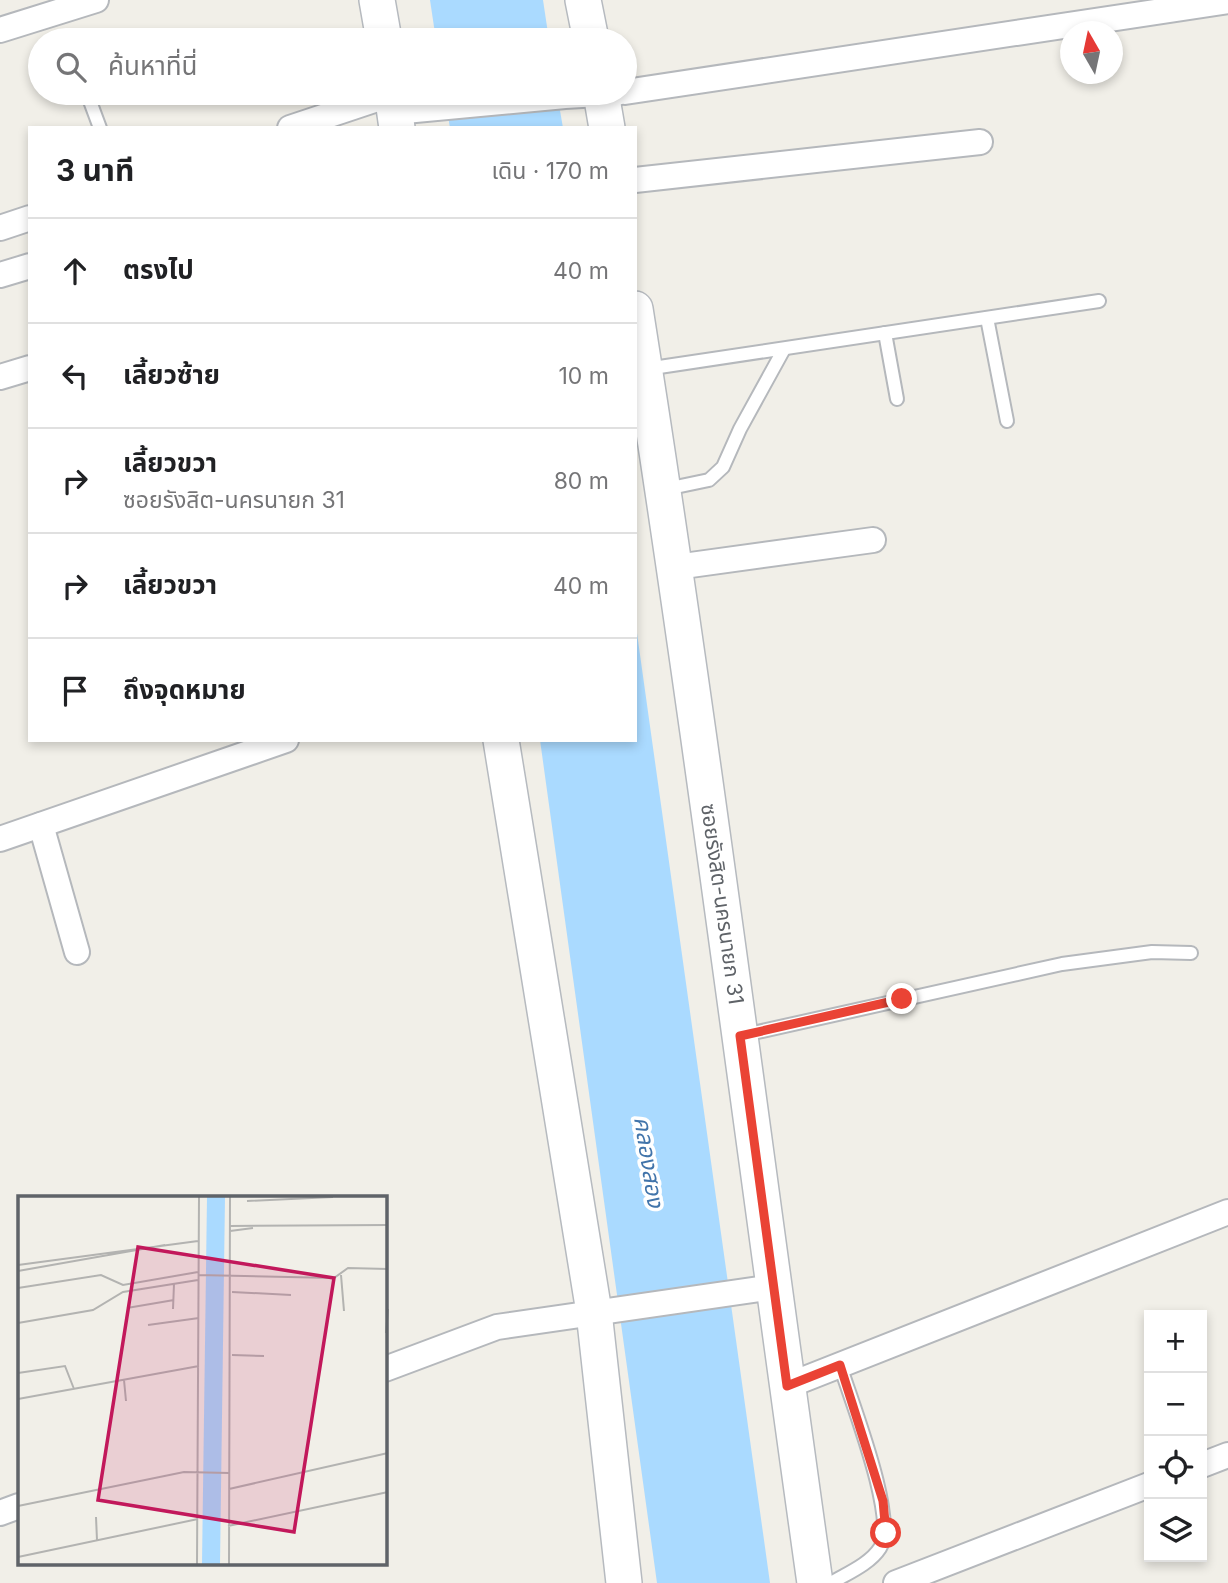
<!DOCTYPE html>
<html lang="th">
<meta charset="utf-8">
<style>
:root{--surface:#fff;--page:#f6f6f6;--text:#202124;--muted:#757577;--line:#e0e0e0}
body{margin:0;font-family:Inter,"Noto Sans Thai",sans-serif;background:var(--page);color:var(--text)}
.controls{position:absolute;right:21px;bottom:21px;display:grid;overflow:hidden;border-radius:0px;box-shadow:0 4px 10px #0003}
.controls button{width:63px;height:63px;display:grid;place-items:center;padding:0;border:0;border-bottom:2px solid var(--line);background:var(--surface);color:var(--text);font:35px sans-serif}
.compass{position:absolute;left:1060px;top:21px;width:63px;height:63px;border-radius:50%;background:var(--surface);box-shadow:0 4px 10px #0003;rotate:351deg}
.stop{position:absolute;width:21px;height:21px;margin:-16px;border:5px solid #ea4335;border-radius:50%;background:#fff}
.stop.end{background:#ea4335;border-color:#fff;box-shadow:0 2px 7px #0008}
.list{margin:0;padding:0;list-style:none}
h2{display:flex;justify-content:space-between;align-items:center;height:91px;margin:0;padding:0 28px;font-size:30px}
h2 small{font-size:23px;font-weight:400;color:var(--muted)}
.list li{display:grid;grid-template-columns:46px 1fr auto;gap:21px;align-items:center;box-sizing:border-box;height:105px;padding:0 28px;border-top:2px solid var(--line)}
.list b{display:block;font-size:26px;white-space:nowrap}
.list p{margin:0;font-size:23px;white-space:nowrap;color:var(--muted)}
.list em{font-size:23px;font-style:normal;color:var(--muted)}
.icon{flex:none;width:38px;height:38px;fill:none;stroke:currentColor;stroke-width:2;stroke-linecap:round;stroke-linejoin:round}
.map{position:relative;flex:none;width:1228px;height:1583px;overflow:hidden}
.search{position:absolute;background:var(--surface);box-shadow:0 4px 10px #0003;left:28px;top:28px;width:609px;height:77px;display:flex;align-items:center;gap:18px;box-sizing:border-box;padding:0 24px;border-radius:38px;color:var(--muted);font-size:26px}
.panel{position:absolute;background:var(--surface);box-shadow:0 4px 10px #0003;left:28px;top:126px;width:609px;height:616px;border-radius:0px}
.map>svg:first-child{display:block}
.water{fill:#aadaff}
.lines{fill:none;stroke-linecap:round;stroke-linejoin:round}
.lane-casing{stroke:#b5b8bc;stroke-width:16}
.street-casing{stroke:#b5b8bc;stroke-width:28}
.secondary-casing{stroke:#b6babf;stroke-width:38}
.lane{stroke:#fff;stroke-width:12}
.street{stroke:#fff;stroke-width:24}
.secondary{stroke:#fff;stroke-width:35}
.route{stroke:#ea4335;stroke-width:9}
.labels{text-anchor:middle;stroke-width:7;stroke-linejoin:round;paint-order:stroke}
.street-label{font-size:21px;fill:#5f6368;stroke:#fff}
.water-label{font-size:23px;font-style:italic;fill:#4174aa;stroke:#fff}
.inset-road{fill:none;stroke:#b3b3b1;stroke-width:2}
.view{fill:#c2185b;fill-opacity:0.15;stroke:#c2185b;stroke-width:3.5}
.inset-edge{fill:none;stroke:#5f6368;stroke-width:3.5}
</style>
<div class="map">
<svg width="1228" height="1583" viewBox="0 0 1228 1583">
<rect width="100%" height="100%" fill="#f1efe8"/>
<g class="water">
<path d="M430,0H543L549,40H436Z"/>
<path d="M444,93H557L563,128H450Z"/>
<path d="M635,619L770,1583H657L540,740H635Z"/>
</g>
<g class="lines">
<defs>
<g id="lane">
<path d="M87,93L100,128"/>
<path d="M987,318L1007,421"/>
<path d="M885,333L897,399"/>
<path d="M646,369L1099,301"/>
<path d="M666,489L709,480L723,467L740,429L784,349"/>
<path d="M744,1035L1062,964L1152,952L1191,953"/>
<path d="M831,1583C846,1574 870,1564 880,1548C898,1519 851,1401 840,1365"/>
</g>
<g id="street">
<path d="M0,30L96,0"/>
<path d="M625,92L1228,1"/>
<path d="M394,112L565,96L617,93"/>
<path d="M290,128L392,94"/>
<path d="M635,180L980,142"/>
<path d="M0,228L30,218"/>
<path d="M0,275L30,266"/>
<path d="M0,377L30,368"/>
<path d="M676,567L873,540"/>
<path d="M41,825L77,952"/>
<path d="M0,839L286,740"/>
<path d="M385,1369L497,1327L773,1287"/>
<path d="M787,1386L1228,1212"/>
<path d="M1202,1465L1228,1455"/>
<path d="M0,1513L19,1506"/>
<path d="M896,1583L1149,1485"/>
</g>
<g id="secondary">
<path d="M377,0L384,40"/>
<path d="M583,0L591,40"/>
<path d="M392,93L397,128"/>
<path d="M601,93L607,128"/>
<path d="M635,309C702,733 755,1158 815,1583"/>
<path d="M501,740L594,1312L624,1583"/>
</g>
</defs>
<use href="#lane" class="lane-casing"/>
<use href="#street" class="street-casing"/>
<use href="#secondary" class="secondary-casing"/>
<use href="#lane" class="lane"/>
<use href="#street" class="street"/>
<use href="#secondary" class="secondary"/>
</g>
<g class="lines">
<path class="route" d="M886,1533L883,1501L840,1365L787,1386L740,1036L902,999"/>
</g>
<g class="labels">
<g class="street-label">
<text transform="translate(722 904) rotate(82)" y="7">ซอยรังสิต-นครนายก 31</text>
</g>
<g class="water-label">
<text transform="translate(649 1162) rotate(81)" y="8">คลองสอง</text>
</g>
</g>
<g transform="translate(18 1196)">
<rect width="369" height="369" fill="#f1efe8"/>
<path d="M189,1H207L202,368H184Z" fill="#aadaff"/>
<path class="inset-road" d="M229,5L315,1M212,30L370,29M212,35L235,32M0,69L180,45M0,75L147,49M180,79L316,82L330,72L370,73M323,79L326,115M0,92L83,79L105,89L180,76M214,96L273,99M109,112L156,104M155,113L156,88M0,127L75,114L105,96L180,84M130,129L181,122M368,137L370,113M214,159L246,160M0,177L47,170L56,193M106,184L108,205M0,203L181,170M211,293L370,257M0,310L166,276L211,277M78,321L79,344M210,330L370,296M0,361L180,323M179,368L181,1M211,368L212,1"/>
<path class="view" d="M120,51L316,82L276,336L80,304Z"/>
<rect width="369" height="369" class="inset-edge"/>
</g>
</svg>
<div class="controls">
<button>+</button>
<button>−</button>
<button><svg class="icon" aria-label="locate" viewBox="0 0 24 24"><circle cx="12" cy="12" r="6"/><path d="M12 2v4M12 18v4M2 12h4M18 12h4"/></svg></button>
<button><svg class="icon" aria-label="layers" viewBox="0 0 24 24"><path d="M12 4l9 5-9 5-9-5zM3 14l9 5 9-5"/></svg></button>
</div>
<svg class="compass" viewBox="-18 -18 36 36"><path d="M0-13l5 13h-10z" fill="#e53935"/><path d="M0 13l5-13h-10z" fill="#757577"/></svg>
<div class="stop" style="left:886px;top:1533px"></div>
<div class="stop end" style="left:902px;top:999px"></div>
<div class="search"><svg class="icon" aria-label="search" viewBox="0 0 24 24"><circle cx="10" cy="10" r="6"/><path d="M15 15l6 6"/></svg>ค้นหาที่นี่</div>
<section class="panel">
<h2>3 นาที<small>เดิน · 170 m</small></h2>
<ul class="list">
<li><svg class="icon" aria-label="ahead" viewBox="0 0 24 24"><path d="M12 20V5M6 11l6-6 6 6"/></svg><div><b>ตรงไป</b></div><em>40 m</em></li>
<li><svg class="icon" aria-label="left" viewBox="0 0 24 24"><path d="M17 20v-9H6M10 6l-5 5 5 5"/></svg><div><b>เลี้ยวซ้าย</b></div><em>10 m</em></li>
<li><svg class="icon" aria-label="right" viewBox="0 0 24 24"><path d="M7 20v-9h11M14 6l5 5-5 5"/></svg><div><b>เลี้ยวขวา</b><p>ซอยรังสิต-นครนายก 31</p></div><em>80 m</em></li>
<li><svg class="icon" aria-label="right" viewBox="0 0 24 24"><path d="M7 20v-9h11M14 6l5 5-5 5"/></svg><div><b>เลี้ยวขวา</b></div><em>40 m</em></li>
<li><svg class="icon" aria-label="arrive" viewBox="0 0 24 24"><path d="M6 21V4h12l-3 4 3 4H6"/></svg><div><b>ถึงจุดหมาย</b></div></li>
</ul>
</section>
</div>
